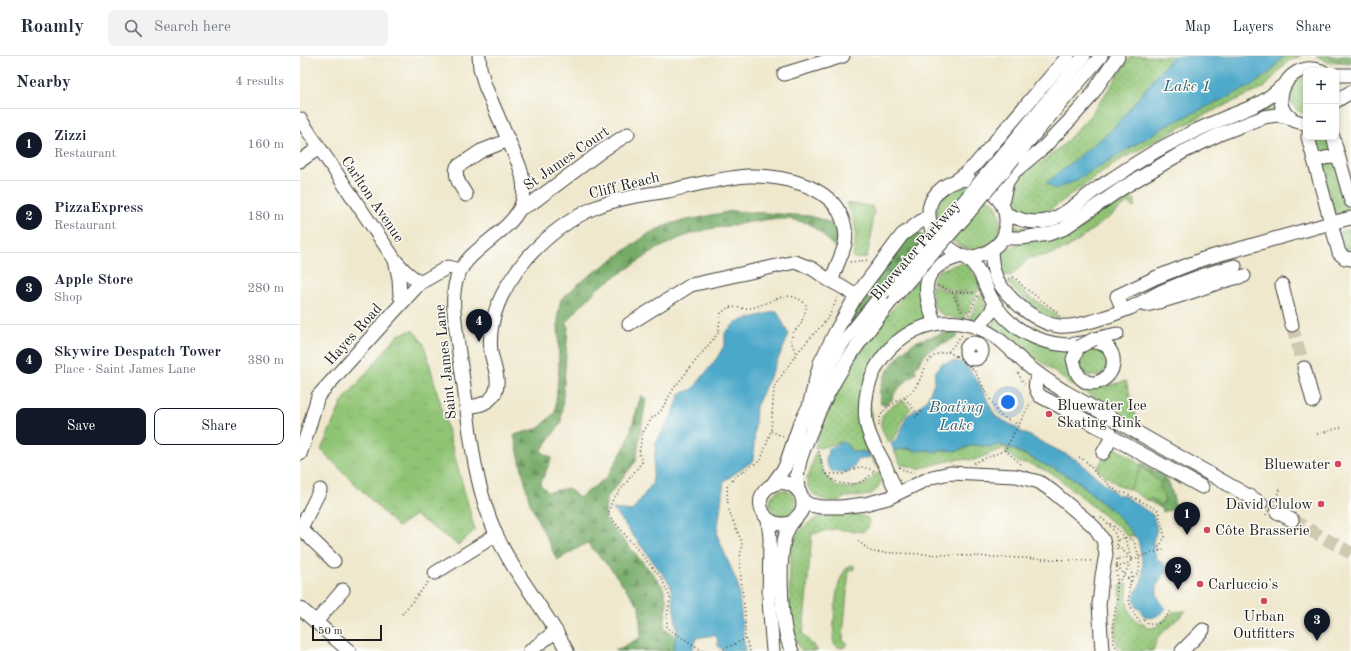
<!DOCTYPE html>
<meta charset="utf-8">
<style>
:root{--surface:#fff;--page:#f2f2f3;--text:#1f2937;--muted:#747a83;--line:#e0e1e3;--accent:#111827}
body{margin:0;font-family:"Old Standard TT",serif;background:var(--page);color:var(--text)}
.controls{position:absolute;right:12px;top:12px;display:grid;overflow:hidden;border-radius:8px;box-shadow:0 2px 6px #0003}
.controls button{width:36px;height:36px;display:grid;place-items:center;padding:0;border:0;border-bottom:1px solid var(--line);background:var(--surface);color:var(--text);font:20px sans-serif}
.scale{position:absolute;left:12px;bottom:10px;width:70px;box-sizing:border-box;padding-left:4px;border:2px solid #1c1c1c;border-top:0;font-size:11px;line-height:14px;white-space:nowrap;color:#1c1c1c;-webkit-text-stroke:3px #fdfcf7;paint-order:stroke}
.you{position:absolute;left:708px;top:346px;width:14px;height:14px;margin:-10px;border:3px solid #fff;border-radius:50%;background:#1a73e8;box-shadow:0 0 0 6px #1a73e833}
.badge{display:grid;place-items:center;width:26px;height:26px;border-radius:50%;background:var(--accent);color:#fff;font-size:13px;font-weight:700}
.pin{position:absolute;translate:-50% -33px;filter:drop-shadow(0 1px 2px #0008)}
.pin::after{content:'';position:absolute;top:21px;width:14px;height:12px;background:inherit;clip-path:polygon(0 0,100% 0,50% 100%)}
.list{margin:0;padding:0;list-style:none}
h2{display:flex;justify-content:space-between;align-items:center;height:52px;margin:0;padding:0 16px;font-size:17px}
h2 small{font-size:13px;font-weight:400;color:var(--muted)}
.list li{display:grid;grid-template-columns:26px 1fr auto;gap:12px;align-items:center;box-sizing:border-box;height:72px;padding:0 16px;border-top:1px solid var(--line)}
.list b{display:block;font-size:15px;white-space:nowrap}
.list p{margin:0;font-size:13px;white-space:nowrap;color:var(--muted)}
.list em{font-size:13px;font-style:normal;color:var(--muted)}
.actions{display:flex;gap:8px;padding:12px 16px}
.actions a{flex:1;padding:9px 0;border:1px solid var(--accent);border-radius:8px;text-align:center;font-size:14px;color:var(--accent)}
.actions .main{background:var(--accent);color:#fff}
.icon{flex:none;width:22px;height:22px;fill:none;stroke:currentColor;stroke-width:2;stroke-linecap:round;stroke-linejoin:round}
.map{position:relative;flex:none;width:1051px;height:595px;overflow:hidden}
header{display:flex;align-items:center;gap:24px;box-sizing:border-box;height:56px;padding:0 20px;background:var(--surface);border-bottom:1px solid var(--line)}
header strong{font-size:19px}
nav{display:flex;gap:22px;margin-inline-start:auto;font-size:14px}
.search{width:280px;height:36px;background:var(--page);display:flex;align-items:center;gap:10px;box-sizing:border-box;padding:0 14px;border-radius:8px;color:var(--muted);font-size:15px}
main{display:flex}
aside{flex:1;background:var(--surface)}
.map>svg:first-child{display:block}
.grass{fill:url(#grass-dots);stroke:#567048}
.forest{fill:url(#forest-firs);stroke:#486341}
.park{fill:url(#park-tufts);stroke:#567048}
.water{fill:#4ba8c9;stroke:#346272}
.lines{fill:none;stroke-linecap:round;stroke-linejoin:round}
.minor-tunnel{stroke:#cfc9b2;stroke-width:13;stroke-dasharray:13 6;stroke-linecap:butt}
.minor-casing{stroke:#3c3b37;stroke-width:15}
.path{stroke:#3c3b37;stroke-width:1.5;stroke-dasharray:1 3;stroke-linecap:butt}
.minor{stroke:#fff;stroke-width:13}
.minor-bridge-casing{stroke:#3c3b37;stroke-width:15;stroke-linecap:butt}
.path-bridge{stroke:#3c3b37;stroke-width:1.5;stroke-dasharray:1 3;stroke-linecap:butt}
.minor-bridge{stroke:#fff;stroke-width:13}
.poi-dot{fill:#d1495b;stroke:#fdfcf7;stroke-width:1.5}
.labels{text-anchor:middle;stroke-width:3;stroke-linejoin:round;paint-order:stroke}
.street-label{font-size:15px;fill:#1c1c1c;stroke:#fdfcf7}
.poi-label{font-size:15px;fill:#1c1c1c;stroke:#fdfcf7;text-anchor:start}
.water-label{font-size:16px;font-style:italic;fill:#346272;stroke:#fdfcf7}
</style>
<header>
<strong>Roamly</strong>
<div class="search"><svg class="icon" aria-label="search" viewBox="0 0 24 24"><circle cx="10" cy="10" r="6"/><path d="M15 15l6 6"/></svg>Search here</div>
<nav><a>Map</a><a>Layers</a><a>Share</a></nav>
</header>
<main>
<aside>
<h2>Nearby<small>4 results</small></h2>
<ul class="list">
<li><span class="badge">1</span><div><b>Zizzi</b><p>Restaurant</p></div><em>160 m</em></li>
<li><span class="badge">2</span><div><b>PizzaExpress</b><p>Restaurant</p></div><em>180 m</em></li>
<li><span class="badge">3</span><div><b>Apple Store</b><p>Shop</p></div><em>280 m</em></li>
<li><span class="badge">4</span><div><b>Skywire Despatch Tower</b><p>Place · Saint James Lane</p></div><em>380 m</em></li>
</ul>
<div class="actions"><a class="main">Save</a><a>Share</a></div>
</aside>
<div class="map">
<svg width="1051" height="595" viewBox="0 0 1051 595">
<defs>
<pattern id="grass-dots" width="8" height="8" patternUnits="userSpaceOnUse"><rect width="8" height="8" fill="#90c475"/><path d="M2 2h.1M6 6h.1" fill="none" stroke="#7ca865" stroke-width="1.8" stroke-linecap="round"/></pattern>
<pattern id="forest-firs" width="22" height="20" patternUnits="userSpaceOnUse"><rect width="22" height="20" fill="#74aa66"/><path d="M5 1l3.5 6h-7zM16 11l3.5 6h-7z" fill="#5e8a53"/></pattern>
<pattern id="park-tufts" width="24" height="20" patternUnits="userSpaceOnUse"><rect width="24" height="20" fill="#90c475"/><path d="M3 7l-1-3M5 7V3M7 7l1-3M15 17l-1-3M17 17v-4M19 17l1-3" fill="none" stroke="#7ca865"/></pattern>
</defs>
<rect width="100%" height="100%" fill="#fdfcf7"/>
<filter id="ink" filterUnits="userSpaceOnUse"><feTurbulence type="fractalNoise" baseFrequency=".025" numOctaves="2"/><feDisplacementMap in="SourceGraphic" scale="8" xChannelSelector="R" yChannelSelector="G"/><feConvolveMatrix kernelMatrix="1 2 1 2 8 2 1 2 1" color-interpolation-filters="sRGB"/></filter>
<filter id="wash" filterUnits="userSpaceOnUse"><feTurbulence type="fractalNoise" baseFrequency=".012" numOctaves="4" result="noise"/><feDisplacementMap in="SourceGraphic" scale="16" xChannelSelector="R" yChannelSelector="G"/><feGaussianBlur stdDeviation="0.9" result="paint"/><feColorMatrix in="noise" values="0 0 0 0 0 0 0 0 0 0 0 0 0 0 0 0 0 1.4 0 .05"/><feComposite in="paint" operator="in"/></filter>
<g filter="url(#wash)">
<rect width="100%" height="100%" fill="#efe8cd"/>
<g class="grass">
<path d="M831,0H873L812,74L747,127L773,126L868,69L970,16L984,0H1001L988,5L965,31L902,60L818,105L751,153L737,161L726,159L716,152L709,139L713,124L728,114L737,110L764,88L793,56Z"/>
<path d="M1016,0H1028L1038,7H1029L1019,1Z"/>
<path d="M1006,19V58C991,55 984,37 995,26C998,23 1002,21 1006,19Z"/>
<path d="M975,46L977,53L749,174L715,177L716,170L726,172H736L881,88Z"/>
<path d="M1013,81H1028L1032,96L1019,100Z"/>
<path d="M1032,106L1036,109L1047,151L1048,154L1044,159L1038,160L1034,157L1022,112L1024,107Z"/>
<path d="M667,130C676,135 688,140 695,148C699,153 702,168 700,174C698,182 689,190 681,193C665,198 643,181 638,166C631,145 648,131 667,130Z"/>
<path d="M820,140C826,139 830,140 835,144V150L833,152L829,146L776,186L765,193L748,199L729,202L712,219L703,220C699,210 698,203 705,194Z"/>
<path d="M546,147L572,150L574,156L572,163V176L567,201L557,203L553,201L556,176L553,161Z"/>
<path d="M1051,173V195C1042,194 1042,184 1039,176Z"/>
<path d="M660,207L668,209L683,232L677,236L653,235L631,226L638,215Z"/>
<path d="M619,222L621,226L625,258L624,263L602,276L566,321L579,410L576,411L562,380L568,396H552L546,388L540,386L520,392L515,390C524,365 533,339 546,316C567,282 593,252 619,222Z"/>
<path d="M712,225L727,239L761,262L747,261L730,250L708,227Z"/>
<path d="M632,229L652,237L661,257L666,262V264C655,262 637,261 633,248C632,242 632,235 632,229Z"/>
<path d="M684,236C687,250 686,261 669,264L680,239Z"/>
<path d="M653,237H676L667,259L663,257Z"/>
<path d="M698,259L771,295L794,333L826,325L839,373L796,343L773,330L715,286L690,271Z"/>
<path d="M791,292H801L810,302L802,320H790C776,313 777,299 791,292Z"/>
<path d="M604,345L611,353C598,364 602,379 588,387C586,381 582,375 581,369C580,356 594,347 604,345Z"/>
<path d="M674,389L691,391L700,389L705,391L702,393L674,404L657,403L617,413L610,410L601,409L594,395C600,392 629,393 634,396L646,394L656,395Z"/>
<path d="M707,391L757,414L779,426L801,446L815,457L835,480H827L821,472L809,464L757,421L747,415L727,407H719L705,395Z"/>
<path d="M814,391L832,402L842,411L829,433L819,430L797,413L808,394Z"/>
<path d="M516,396L524,418L536,431C548,432 559,433 569,425C574,421 576,417 582,416L583,424C579,427 579,431 576,434C569,442 554,440 544,441L541,445C530,446 513,443 508,431C507,428 507,424 507,421L509,420L514,400Z"/>
<circle cx="483" cy="447" r="13"/>
<path d="M537,457C544,462 555,455 568,462L569,466L568,472L562,476L535,473L512,478L503,578L518,595H502C485,578 490,515 491,491C498,470 516,459 537,457Z"/>
<path d="M550,509L554,510V514L549,513L543,581V585L548,587L545,591L540,592L534,588L533,582C535,561 533,523 550,509Z"/>
<path d="M828,527C827,546 824,553 839,568L842,567L848,572L856,571L873,556L886,555L857,582L853,595C846,595 830,595 825,595C808,588 818,560 820,548C821,542 820,536 820,530Z"/>
</g>
<g class="forest">
<path d="M1028,0H1051V8L1038,7Z"/>
<path d="M432,155L510,160L539,169L541,193L534,191L521,177L508,167L489,163H470L409,173L382,181L359,192L298,232L266,266L268,271L261,367L241,395L252,402L240,428L248,436L268,432L279,442L307,421L327,387L341,339L346,343L336,405L306,443L305,463L352,517L363,531L367,545L364,571L376,581L373,595H315L341,581L339,550L311,513L287,487L257,504L230,448L214,379L239,372L255,356L259,313L258,258L261,243L282,225L351,176L373,167Z"/>
<path d="M615,175L625,181L537,286L542,271L581,210Z"/>
<path d="M654,275L658,277L657,281L629,294L615,312L616,317C609,324 594,333 592,344L585,349L581,348C573,328 597,299 612,288C621,282 643,278 654,275Z"/>
<path d="M841,407C846,408 847,411 852,413C854,415 859,415 861,417C871,425 873,441 876,453L863,456L861,452L847,444L850,441L865,444L859,430L861,428L839,409Z"/>
</g>
<g class="park">
<path d="M113,274L124,288L175,474L158,489L115,459L98,471L21,394L42,346L98,279Z"/>
<path d="M842,411L861,428L859,431L865,444L861,449L850,441L847,444L829,433Z"/>
</g>
<g class="water">
<path d="M873,0H984L970,16L953,29L868,69L773,126L755,133L746,127L812,74Z"/>
<path d="M477,255L489,279L456,351L453,405L424,425L417,479L438,529L445,595H424L418,590C418,585 418,582 414,579L396,582L392,595H373L377,573L370,528L313,453L332,455L352,428L356,386L373,358L380,338L393,333L417,302L425,288V277L436,266Z"/>
<path d="M655,305L665,308L679,327L695,360L717,372L720,375L777,404L818,439H823L853,459L857,474L853,485L854,494L857,503L865,509L867,516C854,528 853,540 866,552L861,558L852,562L844,560L842,555L836,551L834,540L842,524L843,508L838,484L815,457L801,446L779,426L757,414L743,408L718,395L700,389L691,391L674,389L656,395L646,394L634,396L631,394L616,395L607,392L594,395L591,387L598,382L607,360L618,352L627,343L634,327L635,317L640,309L644,307Z"/>
<path d="M542,386L547,389L552,396H568L570,401L558,404C553,415 544,419 533,416C522,405 527,404 528,393Z"/>
</g>
</g>
<g filter="url(#ink)">
<g class="lines">
<g class="minor-tunnel">
<path d="M992,269L1004,312"/>
<path d="M992,464L1051,497"/>
</g>
<defs>
<g id="minor">
<path d="M179,0L180,12L185,30L219,109C235,155 209,167 178,194C171,200 164,207 160,215C154,226 153,241 154,254C156,279 160,304 164,330C170,379 175,431 196,478C214,519 247,555 267,595"/>
<path d="M484,18L543,0"/>
<path d="M1036,19H1051"/>
<path d="M1036,45L1051,36"/>
<path d="M0,63L95,204L99,222L100,240L104,245"/>
<path d="M1006,67C961,64 983,0 1022,15"/>
<path d="M1008,81L1031,167L1051,162"/>
<path d="M1033,81L1051,145"/>
<path d="M706,95L784,0"/>
<path d="M714,102L801,0"/>
<path d="M0,105L19,92"/>
<path d="M1015,106C1023,101 1029,101 1038,101"/>
<path d="M665,123C685,129 707,143 706,166C706,175 705,181 698,188C693,193 689,195 683,198C667,205 660,200 647,190C642,186 637,183 634,177C631,174 630,170 630,166C624,141 644,126 665,123Z"/>
<path d="M657,124L674,110L768,0"/>
<path d="M166,139C161,130 154,122 157,111L181,95L209,84"/>
<path d="M702,147L707,126L714,116L744,91L771,63L788,44L818,0"/>
<path d="M221,152L232,147L303,94L328,78"/>
<path d="M706,158C721,164 734,169 750,164C768,158 783,142 798,132C827,113 856,93 887,79C901,72 915,66 929,60C952,51 963,48 981,31"/>
<path d="M704,182H721L749,178L763,173L821,133L883,96L920,78L964,61L976,59L990,61"/>
<path d="M691,194C692,218 697,228 714,245C726,256 742,268 759,270C777,272 813,259 830,252C842,247 853,239 865,234C888,224 911,216 935,210"/>
<path d="M666,202C683,213 683,229 693,245C707,271 737,287 766,289C775,289 785,285 794,286C798,286 802,288 806,289C827,311 798,337 782,323C776,319 775,310 773,303L779,291"/>
<path d="M95,204L105,215L120,227"/>
<path d="M982,229L992,269"/>
<path d="M821,249L817,240L857,221L903,203L1031,167L1039,197L1045,202L1051,203"/>
<path d="M845,249C879,243 910,227 944,220"/>
<path d="M329,268L391,229L495,206L513,213L527,223L542,231L556,240"/>
<path d="M635,268C622,232 619,211 662,200"/>
<path d="M678,272L691,256L694,248"/>
<path d="M794,283L817,278"/>
<circle cx="674" cy="295" r="8"/>
<path d="M1004,312L1013,345"/>
<path d="M739,319C734,327 734,332 740,340L810,377L812,381L902,431"/>
<path d="M510,346L520,307L536,275L556,240L602,179L628,160"/>
<path d="M166,351C177,350 189,348 195,337C201,324 193,309 191,296C187,261 205,228 227,202C246,181 267,164 294,152C317,142 344,139 368,135C394,129 421,122 448,120C480,119 530,129 542,162C553,189 537,201 532,225"/>
<path d="M803,397L812,381"/>
<path d="M0,398L7,378L18,340L120,227L148,211L160,214"/>
<path d="M472,429L485,411L499,370L528,312L542,288L582,238"/>
<path d="M498,433C495,414 502,397 509,380C530,324 559,285 596,239"/>
<path d="M597,437C593,428 589,419 585,409C578,395 568,381 566,365C558,302 618,249 679,272C700,280 711,295 727,309C739,319 751,327 764,335L961,447"/>
<path d="M503,445L510,449L521,451H541L565,448L588,442L632,421L650,417L716,420L739,426L752,435L790,467L796,473L803,484L806,498L802,520L799,549L802,595"/>
<path d="M977,456L992,464"/>
<path d="M468,464L470,482L469,545L473,595"/>
<path d="M0,472L34,505"/>
<path d="M1,472L20,434"/>
<path d="M135,517L196,479"/>
<path d="M0,552L49,595"/>
<path d="M16,566L43,534"/>
<path d="M230,595L256,575"/>
<path d="M492,595C480,573 478,501 486,478C488,474 489,470 492,467C497,459 503,458 503,447C502,431 485,422 472,429C448,441 465,477 492,466"/>
<path d="M882,595L903,574"/>
</g>
</defs>
<use href="#minor" class="minor-casing"/>
<g class="path">
<path d="M550,206L570,204"/>
<path d="M709,222L714,221L725,232L760,258"/>
<path d="M638,230L652,236L662,257"/>
<path d="M652,236L676,237"/>
<path d="M669,259L678,238"/>
<path d="M648,296L656,300L662,298L667,299"/>
<path d="M656,300L671,312L674,314L699,359L719,369"/>
<path d="M718,317L724,328"/>
<path d="M605,342L618,359L613,363"/>
<path d="M618,359L624,354"/>
<path d="M579,370C578,347 604,347 615,332C626,317 624,297 648,296L662,279"/>
<path d="M471,375L484,381"/>
<path d="M1017,378L1043,371"/>
<path d="M517,392C521,398 520,403 522,410C528,426 545,432 561,426C566,423 571,419 576,415"/>
<path d="M705,394L722,409"/>
<path d="M779,401L787,406L797,419L818,436L825,437L858,454L865,481L859,491L860,495"/>
<path d="M674,407L705,394L731,346"/>
<path d="M599,411L607,416L614,417"/>
<path d="M527,418H543L559,411H563L575,415"/>
<path d="M801,462C814,471 818,480 817,496"/>
<path d="M810,468C823,475 828,486 830,500"/>
<path d="M818,484L824,481L833,484C837,492 841,506 839,515C838,519 834,520 832,524C825,538 830,554 839,565L843,564C855,574 863,565 871,555"/>
<path d="M558,485L572,496L794,505"/>
<path d="M818,490L830,501"/>
<path d="M859,495L865,493"/>
<path d="M817,503V546L813,566L814,588L820,595"/>
<path d="M831,505L832,525"/>
<path d="M816,509C822,512 828,508 832,503L830,501L816,503"/>
<path d="M817,510L831,526"/>
<path d="M817,527C823,521 827,516 829,507"/>
<path d="M102,558L129,525"/>
<path d="M403,595L367,572V561L370,542L362,523L308,458L312,445L342,406L339,398L342,378L352,362L360,356L374,332L418,277L421,257L429,251C436,251 444,253 451,252C471,248 489,229 507,250L501,268L493,277L491,285L496,298"/>
<path d="M420,595L445,583"/>
<path d="M450,595L445,582V557L441,523L440,503L442,487L428,452L427,431L436,420L461,404L471,375L474,331L496,298L529,261L538,240"/>
</g>
<use href="#minor" class="minor"/>
<defs>
<g id="minor-bridge">
<path d="M582,238L656,155L706,95"/>
<path d="M596,239L664,162L714,102"/>
<path d="M779,291L794,283"/>
</g>
</defs>
<use href="#minor-bridge" class="minor-bridge-casing"/>
<g class="path-bridge">
<path d="M966,459L981,432"/>
<path d="M832,503L859,495"/>
</g>
<use href="#minor-bridge" class="minor-bridge"/>
</g>
</g>
<g class="poi-dot">
<circle cx="749" cy="358" r="4"/>
<circle cx="1038" cy="408" r="4"/>
<circle cx="1021" cy="448" r="4"/>
<circle cx="907" cy="474" r="4"/>
<circle cx="900" cy="528" r="4"/>
<circle cx="964" cy="545" r="4"/>
</g>
<g class="labels">
<g class="street-label">
<text transform="translate(266 102) rotate(-35)" y="5">St James Court</text>
<text transform="translate(324 129) rotate(-14)" y="5">Cliff Reach</text>
<text transform="translate(73 143) rotate(56)" y="5">Carlton Avenue</text>
<text transform="translate(615 194) rotate(-49)" y="5">Bluewater Parkway</text>
<text transform="translate(53 278) rotate(-48)" y="5">Hayes Road</text>
<text transform="translate(145 306) rotate(-96)" y="5">Saint James Lane</text>
</g>
<g class="poi-label">
<text x="757" y="354">Bluewater Ice<tspan x="757" dy="17">Skating Rink</tspan></text>
<text x="1030" y="413" text-anchor="end">Bluewater</text>
<text x="1013" y="453" text-anchor="end">David Clulow</text>
<text x="915" y="479">Côte Brasserie</text>
<text x="908" y="533">Carluccio's</text>
<text x="964" y="565" text-anchor="middle">Urban<tspan x="964" dy="17">Outfitters</tspan></text>
</g>
<g class="water-label">
<text x="887" y="35">Lake 1</text>
<text x="656" y="356">Boating<tspan x="656" dy="18">Lake</tspan></text>
</g>
</g>
</svg>
<div class="controls">
<button>+</button>
<button>−</button>
</div>
<div class="scale">50 m</div>
<div class="you"></div>
<div class="pin badge" style="left:887px;top:479px">1</div>
<div class="pin badge" style="left:878px;top:534px">2</div>
<div class="pin badge" style="left:1017px;top:585px">3</div>
<div class="pin badge" style="left:179px;top:286px">4</div>
</div>
</main>
